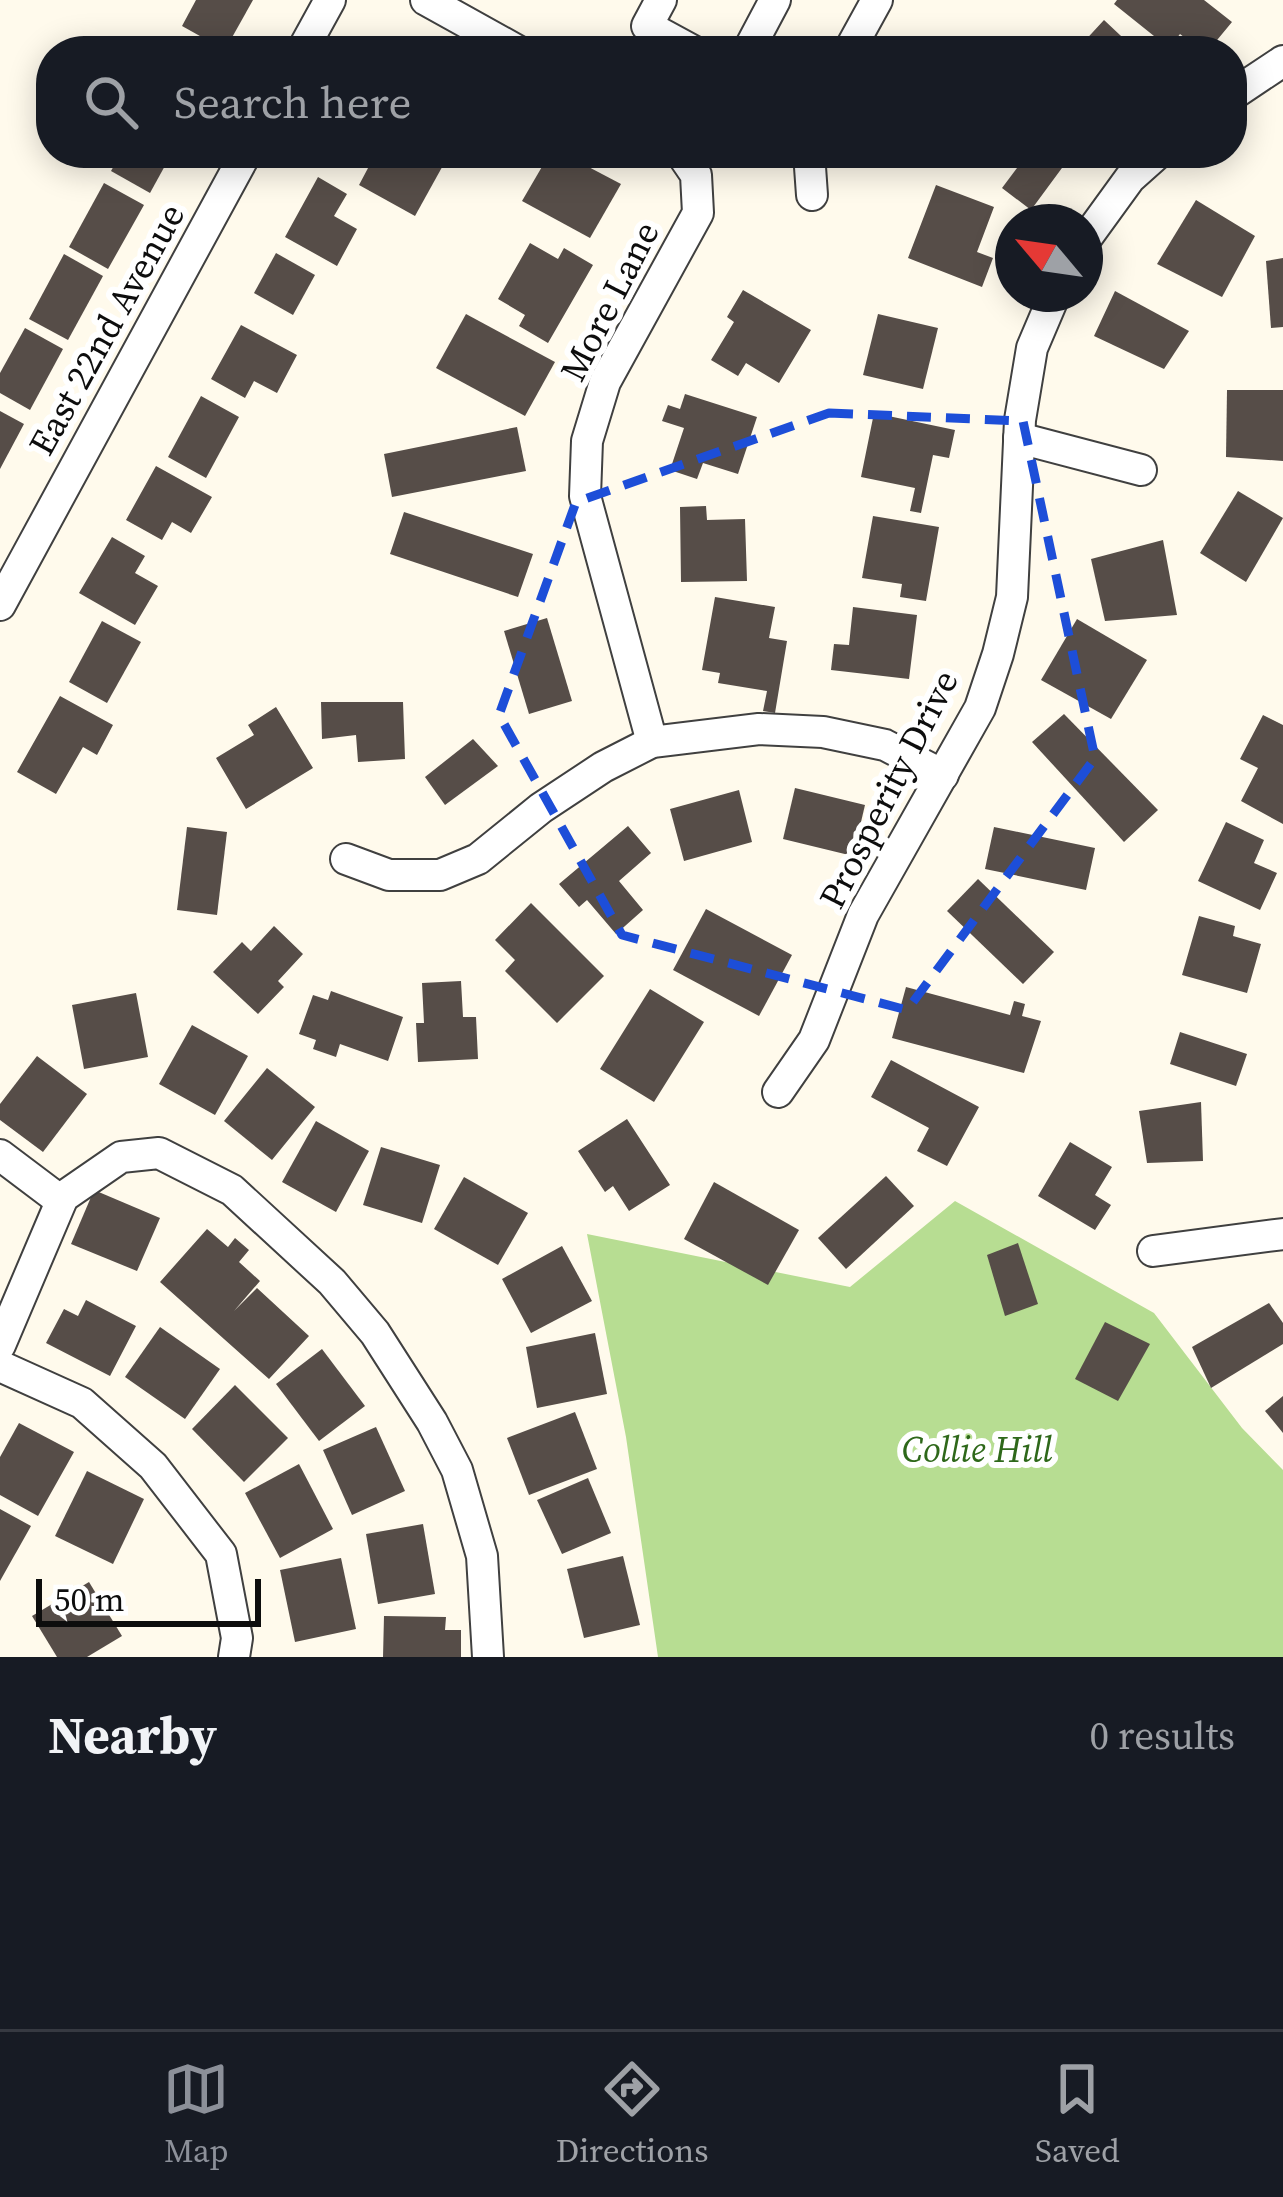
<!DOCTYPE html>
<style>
:root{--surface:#171b24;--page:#20242c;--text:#f1f3f6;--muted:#9ea1a6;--line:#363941;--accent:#8c9099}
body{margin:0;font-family:"Source Serif 4",serif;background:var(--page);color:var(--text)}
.compass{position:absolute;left:995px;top:204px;width:108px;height:108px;border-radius:50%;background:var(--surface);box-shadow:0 6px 30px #0003;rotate:299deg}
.scale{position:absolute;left:36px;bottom:30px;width:225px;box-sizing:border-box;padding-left:12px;border:6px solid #0d0d0d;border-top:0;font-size:33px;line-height:42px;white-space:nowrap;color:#0d0d0d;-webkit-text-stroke:9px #fff;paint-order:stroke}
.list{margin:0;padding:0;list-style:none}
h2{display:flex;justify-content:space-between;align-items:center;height:156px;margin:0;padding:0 48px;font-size:51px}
h2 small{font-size:39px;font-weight:400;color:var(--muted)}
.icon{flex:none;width:66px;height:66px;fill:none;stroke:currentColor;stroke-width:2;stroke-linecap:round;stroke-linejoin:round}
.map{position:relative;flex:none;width:1283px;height:1657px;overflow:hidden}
.search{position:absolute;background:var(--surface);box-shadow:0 6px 30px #0003;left:36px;right:36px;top:36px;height:132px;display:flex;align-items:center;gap:30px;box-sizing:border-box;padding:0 42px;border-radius:48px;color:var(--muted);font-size:45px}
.sheet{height:372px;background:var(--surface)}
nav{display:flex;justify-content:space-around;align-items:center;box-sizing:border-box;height:168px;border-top:3px solid var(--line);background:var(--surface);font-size:33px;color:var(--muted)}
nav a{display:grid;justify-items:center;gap:6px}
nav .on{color:var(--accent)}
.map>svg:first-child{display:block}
.forest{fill:#b7dd92}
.building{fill:#564d48}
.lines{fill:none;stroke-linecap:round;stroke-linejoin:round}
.minor-casing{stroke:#404040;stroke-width:34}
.minor{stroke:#fff;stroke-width:30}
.marked{fill:none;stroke:#1d4ed8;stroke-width:9;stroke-dasharray:24 15;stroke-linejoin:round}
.labels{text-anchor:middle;stroke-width:12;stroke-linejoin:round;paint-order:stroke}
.street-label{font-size:36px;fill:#0d0d0d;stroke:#fff}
.park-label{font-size:36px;font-style:italic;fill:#2e681a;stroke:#fff}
</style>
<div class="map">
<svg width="1283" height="1657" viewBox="0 0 1283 1657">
<rect width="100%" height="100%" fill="#fffaec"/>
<path class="forest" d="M955,1201L1154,1313L1242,1428L1283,1470V1657H658L626,1437L587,1234L850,1287Z"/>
<g class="building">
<path d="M196,0H253L225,50L182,26Z"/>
<path d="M1117,0H1204L1232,22L1208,51H1202L1180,34L1169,48L1114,4Z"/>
<path d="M1104,20L1137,51H1081L1083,49L1080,46Z"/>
<path d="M121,153H172L150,193L111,171Z"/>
<path d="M376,153H434L446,160L415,216L359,185Z"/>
<path d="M550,153H562L621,184L590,238L522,201Z"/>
<path d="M997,153H1073L1031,210L1002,188L1017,168Z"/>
<path d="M318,177L347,194L334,216L357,229L337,266L285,237Z"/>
<path d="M104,183L144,205L108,269L69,247Z"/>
<path d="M936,185L994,207L977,252L993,258L982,287L908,258Z"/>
<path d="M1196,200L1255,236L1222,297L1157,264Z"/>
<path d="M530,243L558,259L564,248L593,265L548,343L519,326L525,315L498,299Z"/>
<path d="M276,253L315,275L293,315L254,293Z"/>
<path d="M64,254L103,276L68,340L29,319Z"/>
<path d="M1283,258V327L1271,328L1266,261Z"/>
<path d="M743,290L811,330L779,383L746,363L738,376L711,360L734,322L727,317Z"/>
<path d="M1115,291L1189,331L1164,369L1094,336Z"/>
<path d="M466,314L555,362L525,416L436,368Z"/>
<path d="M878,314L938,328L923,389L863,375Z"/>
<path d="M241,325L297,355L277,393L254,381L245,398L211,379Z"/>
<path d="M25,328L63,349L30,410L0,393V373Z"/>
<path d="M1227,390H1283V461L1226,457Z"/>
<path d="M685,394L757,417L738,474L703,463L697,479L670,470L684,428L662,421L668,405L680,409Z"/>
<path d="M201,396L239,417L206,478L168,457Z"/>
<path d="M0,411L24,424L0,469Z"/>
<path d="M874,413L955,430L949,458L933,455L921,513L910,511L915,488L861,477Z"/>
<path d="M517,427L526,471L392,497L384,454Z"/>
<path d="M156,466L212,497L191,533L172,522L162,540L126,520Z"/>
<path d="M1238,491L1283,518L1246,582L1200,553Z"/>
<path d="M706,506L707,520L745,519L747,581L681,582L680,507Z"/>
<path d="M404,512L533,554L518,597L390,554Z"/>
<path d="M873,516L939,527L926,601L900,597L902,584L862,578Z"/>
<path d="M112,537L145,556L135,573L158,586L135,625L79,593Z"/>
<path d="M1163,540L1177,615L1105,621L1091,559Z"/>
<path d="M715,597L775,607L769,638L787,641L775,713L763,711L767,691L718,683L720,673L702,670Z"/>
<path d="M853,607L917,615L909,679L831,670L834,644L849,645Z"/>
<path d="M547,618L572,701L529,714L504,631Z"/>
<path d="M1077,619L1147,660L1111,719L1041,680Z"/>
<path d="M102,621L141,642L107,703L69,682Z"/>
<path d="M60,696L113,725L97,755L83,747L56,794L17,772Z"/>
<path d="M321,702H403L405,759L358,762L356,735L322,739Z"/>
<path d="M276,707L313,768L246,809L216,758L254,735L248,725Z"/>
<path d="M1064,714L1158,810L1124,842L1032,742Z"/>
<path d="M1263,715L1283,725V824L1241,801L1258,768L1240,759Z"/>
<path d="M473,739L498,766L445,805L425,777Z"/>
<path d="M795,788L865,805L853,856L783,839Z"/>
<path d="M739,790L752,842L684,861L670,809Z"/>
<path d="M1226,822L1264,840L1254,863L1277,873L1260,910L1198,881Z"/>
<path d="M628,826L651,853L619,881L643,910L616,934L587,900L579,907L559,884Z"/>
<path d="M187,827L227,832L217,915L177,910Z"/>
<path d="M994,827L1095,848L1086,890L985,869Z"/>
<path d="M978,879L1054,952L1023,984L947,911Z"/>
<path d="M531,903L604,976L557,1023L505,971L515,960L495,940Z"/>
<path d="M706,909L792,955L759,1016L673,970Z"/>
<path d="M1199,916L1235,926L1233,936L1261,944L1247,993L1182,975Z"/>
<path d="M274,926L303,954L278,981L284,987L258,1014L213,972L242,942L251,951Z"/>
<path d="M461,981L463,1017H476L478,1059L418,1062L416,1023H424L422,983Z"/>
<path d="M906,987L1010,1015L1014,1001L1025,1004L1022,1016L1041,1021L1024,1073L892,1038Z"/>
<path d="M650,989L704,1022L654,1102L600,1069Z"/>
<path d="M331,991L403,1017L388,1061L340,1044L336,1057L313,1049L316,1040L299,1034L313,995L328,1000Z"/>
<path d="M136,993L148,1057L84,1069L72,1005Z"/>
<path d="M192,1025L248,1056L215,1115L159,1084Z"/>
<path d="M1180,1032L1247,1054L1236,1086L1170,1064Z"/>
<path d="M37,1056L87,1094L43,1152L0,1120V1104Z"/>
<path d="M891,1060L979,1107L947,1166L917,1151L929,1128L871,1097Z"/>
<path d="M267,1068L315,1107L272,1160L224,1121Z"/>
<path d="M1201,1102L1203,1161L1147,1163L1139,1111Z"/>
<path d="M627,1119L670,1185L629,1211L613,1186L605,1192L578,1151Z"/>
<path d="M316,1121L369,1151L336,1212L282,1182Z"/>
<path d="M1070,1142L1112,1167L1095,1195L1111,1205L1095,1230L1038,1196Z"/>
<path d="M381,1147L440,1165L422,1223L363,1205Z"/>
<path d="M886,1176L914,1206L846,1269L818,1238Z"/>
<path d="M464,1177L528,1213L498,1265L434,1229Z"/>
<path d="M714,1182L799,1230L768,1285L684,1239Z"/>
<path d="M94,1190L160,1218L137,1271L71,1244Z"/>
<path d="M207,1229L228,1247L235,1238L249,1250L239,1262L260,1281L234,1311L257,1288L309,1336L269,1379L160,1282Z"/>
<path d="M1018,1243L1038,1304L1005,1316L987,1255Z"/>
<path d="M562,1246L592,1301L531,1333L502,1279Z"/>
<path d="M86,1300L136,1326L110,1376L46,1343L64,1309L78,1316Z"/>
<path d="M1269,1303L1283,1323V1344L1211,1388L1192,1347Z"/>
<path d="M1105,1322L1150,1344L1118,1401L1075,1379Z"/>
<path d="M160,1327L220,1369L185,1419L125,1377Z"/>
<path d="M595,1333L607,1394L537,1408L526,1347Z"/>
<path d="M322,1349L365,1406L319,1441L276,1384Z"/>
<path d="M235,1385L288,1438L244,1482L192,1429Z"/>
<path d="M1283,1396V1433L1265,1411Z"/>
<path d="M575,1412L597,1469L529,1495L507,1438Z"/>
<path d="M19,1423L74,1452L38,1516L0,1495V1457Z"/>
<path d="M376,1427L405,1491L352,1515L323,1450Z"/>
<path d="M299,1464L333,1529L280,1558L245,1493Z"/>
<path d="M87,1471L144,1499L113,1564L55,1536Z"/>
<path d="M588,1478L611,1533L562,1554L537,1500Z"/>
<path d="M0,1509L31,1526L0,1581Z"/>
<path d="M423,1524L435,1594L378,1604L366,1534Z"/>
<path d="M623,1556L640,1625L584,1638L567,1569Z"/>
<path d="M341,1558L356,1629L295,1642L280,1570Z"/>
<path d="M89,1582L122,1636L87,1657H57L32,1616Z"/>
<path d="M384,1616L446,1617L445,1630H461V1657H383Z"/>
</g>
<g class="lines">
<defs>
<g id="minor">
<path d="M426,0L518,51"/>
<path d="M661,0L647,26L693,51"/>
<path d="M302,51L330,0"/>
<path d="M748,51L775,0"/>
<path d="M849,51L877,0"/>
<path d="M1232,95L1283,61"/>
<path d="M809,153L812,195"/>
<path d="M1085,240L1130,178L1158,153"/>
<path d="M1019,438L1141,470"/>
<path d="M0,605L246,153"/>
<path d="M652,742L585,496L587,441L605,382L698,213L696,175L681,153"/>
<path d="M346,859L389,875H440L478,859L541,808L603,767L652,742L759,729L823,732L885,745L943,775"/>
<path d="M778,1092L814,1040L863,915L980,708L998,654L1012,597L1020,420L1032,348L1055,294"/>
<path d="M0,1155L61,1201"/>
<path d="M1153,1251L1283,1234"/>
<path d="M0,1345L63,1197L121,1157L159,1153L232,1190L332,1282L375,1333L432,1422L457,1470L482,1556L488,1657"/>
<path d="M0,1366L82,1403L153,1466L221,1554L237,1638L234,1657"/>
</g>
</defs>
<use href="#minor" class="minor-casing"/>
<use href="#minor" class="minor"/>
</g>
<path class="marked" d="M829,413L1023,421L1095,758L907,1010L622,935L499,715L576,502Z"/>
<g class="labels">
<g class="street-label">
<text transform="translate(609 301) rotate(-63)" y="13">More Lane</text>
<text transform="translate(106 329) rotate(-61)" y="13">East 22nd Avenue</text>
<text transform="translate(888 789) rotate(-63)" y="13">Prosperity Drive</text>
</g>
<g class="park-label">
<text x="977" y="1462">Collie Hill</text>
</g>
</g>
</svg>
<svg class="compass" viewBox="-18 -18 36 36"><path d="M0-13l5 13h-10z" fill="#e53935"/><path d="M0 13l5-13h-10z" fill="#9ea1a6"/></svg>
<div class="scale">50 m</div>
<div class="search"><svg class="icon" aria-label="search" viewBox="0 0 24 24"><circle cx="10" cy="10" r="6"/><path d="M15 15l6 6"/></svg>Search here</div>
</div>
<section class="sheet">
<h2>Nearby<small>0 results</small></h2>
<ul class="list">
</ul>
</section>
<nav>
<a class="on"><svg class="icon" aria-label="map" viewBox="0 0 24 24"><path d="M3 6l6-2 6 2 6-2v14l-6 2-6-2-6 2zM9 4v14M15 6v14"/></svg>Map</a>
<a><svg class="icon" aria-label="directions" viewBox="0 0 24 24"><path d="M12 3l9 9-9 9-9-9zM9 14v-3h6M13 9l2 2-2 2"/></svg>Directions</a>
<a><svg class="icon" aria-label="saved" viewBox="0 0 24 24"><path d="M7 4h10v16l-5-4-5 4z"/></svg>Saved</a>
</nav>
